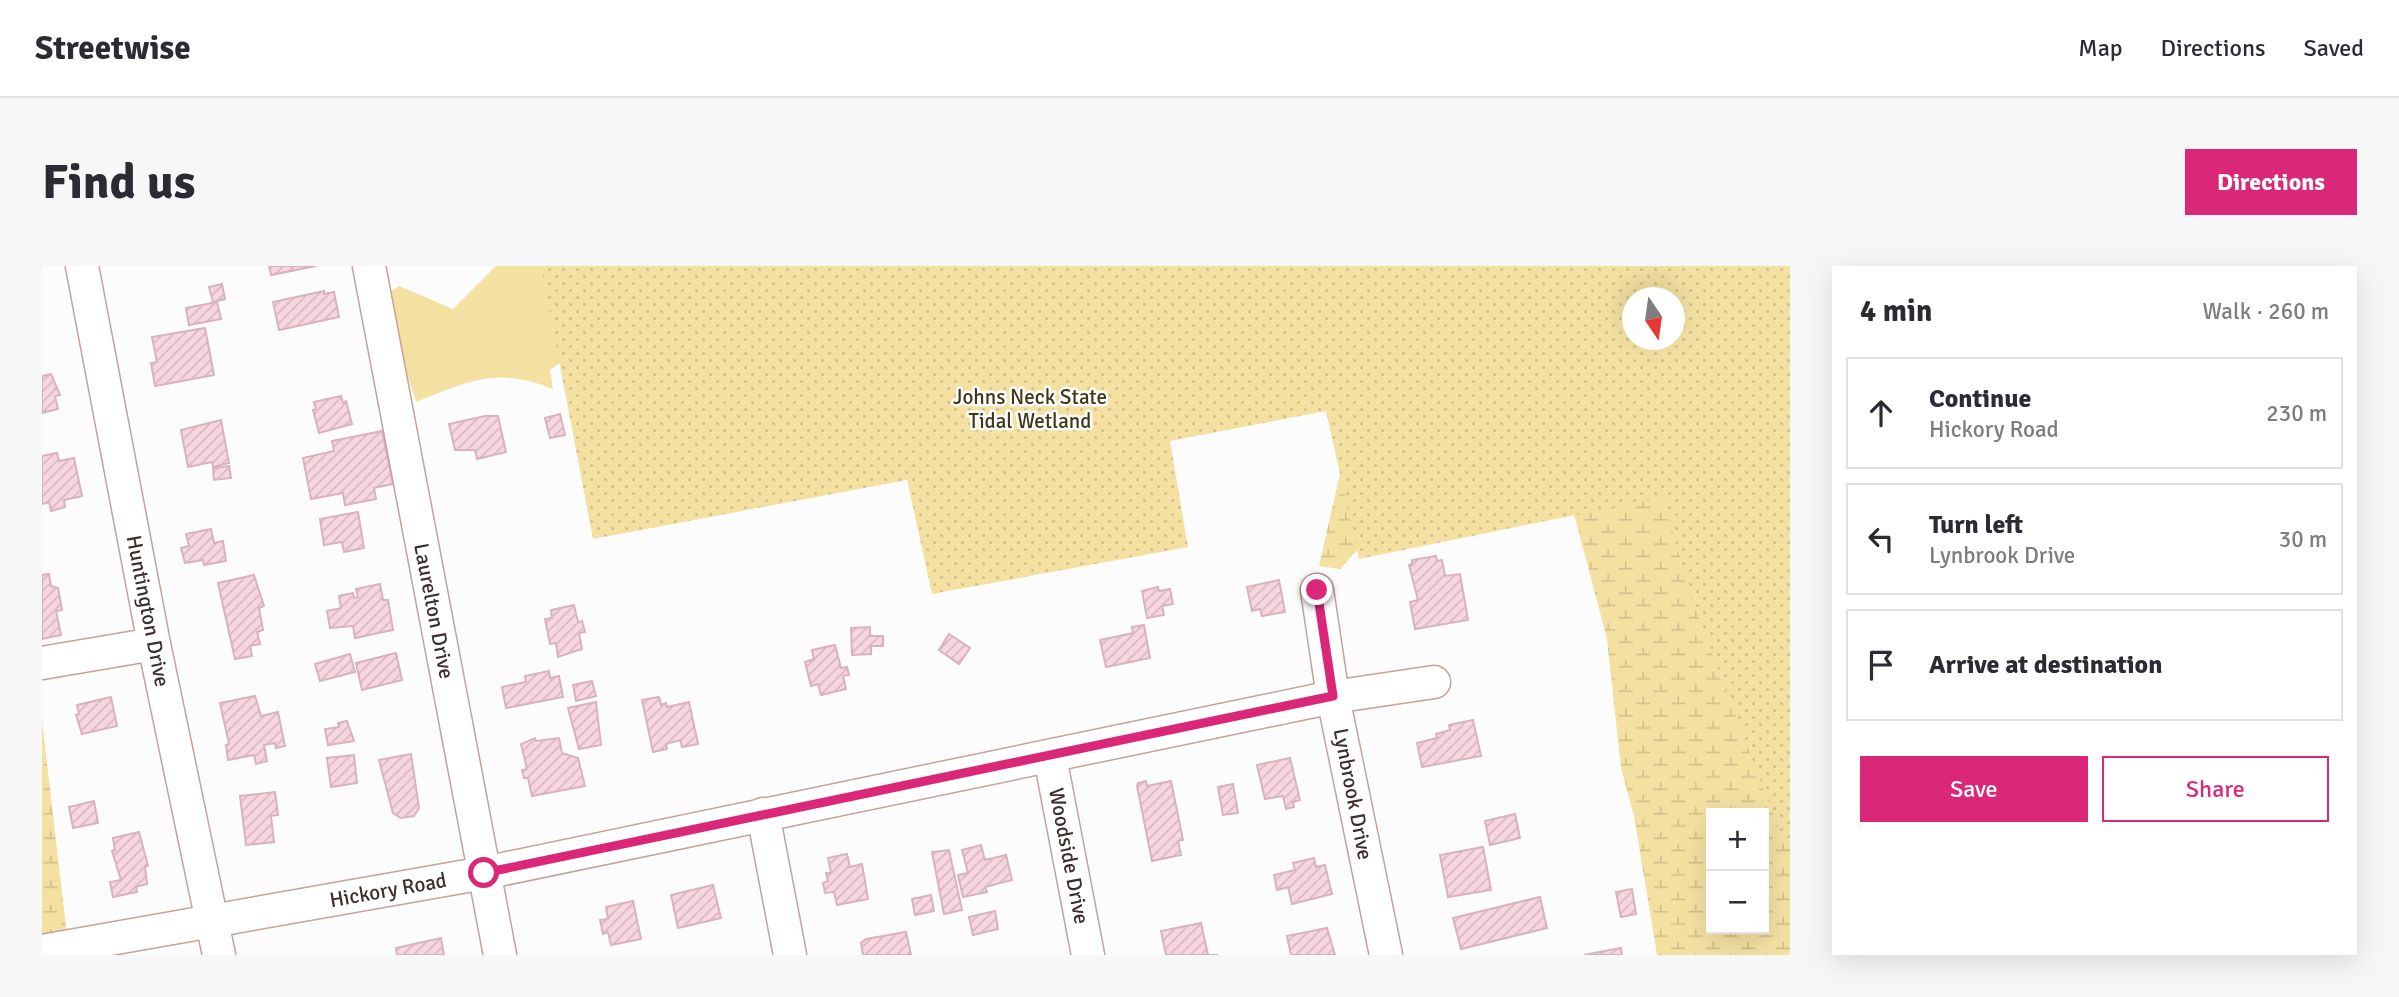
<!DOCTYPE html>
<meta charset="utf-8">
<style>
:root{--surface:#fff;--page:#f7f7f7;--text:#2b2b33;--muted:#7c7c81;--line:#e1e1e2;--accent:#db2777}
body{margin:0;font-family:Signika,sans-serif;background:var(--page);color:var(--text)}
.controls{position:absolute;right:21px;bottom:21px;display:grid;overflow:hidden;border-radius:0px;box-shadow:0 7px 28px #0002}
.controls button{width:63px;height:63px;display:grid;place-items:center;padding:0;border:0;border-bottom:2px solid var(--line);background:var(--surface);color:var(--text);font:35px sans-serif}
.compass{position:absolute;left:1580px;top:21px;width:63px;height:63px;border-radius:50%;background:var(--surface);box-shadow:0 7px 28px #0002;rotate:167deg}
.stop{position:absolute;width:21px;height:21px;margin:-16px;border:5px solid #db2777;border-radius:50%;background:#fff}
.stop.end{background:#db2777;border-color:#fff;box-shadow:0 2px 7px #0008}
.list{margin:0;padding:0;list-style:none}
h2{display:flex;justify-content:space-between;align-items:center;height:91px;margin:0;padding:0 28px;font-size:30px}
h2 small{font-size:23px;font-weight:400;color:var(--muted)}
.list li{display:grid;grid-template-columns:46px 1fr auto;gap:21px;align-items:center;box-sizing:border-box;height:112px;margin:0 14px 14px;padding:0 14px;border:2px solid var(--line);border-radius:0px}
.list b{display:block;font-size:26px;white-space:nowrap}
.list p{margin:0;font-size:23px;white-space:nowrap;color:var(--muted)}
.list em{font-size:23px;font-style:normal;color:var(--muted)}
.actions{display:flex;gap:14px;padding:21px 28px}
.actions a{flex:1;padding:16px 0;border:2px solid var(--accent);border-radius:0px;text-align:center;font-size:24px;color:var(--accent)}
.actions .main{background:var(--accent);color:#fff}
.icon{flex:none;width:38px;height:38px;fill:none;stroke:currentColor;stroke-width:2;stroke-linecap:round;stroke-linejoin:round}
.map{position:relative;flex:none;width:1748px;height:689px;overflow:hidden;border-radius:0px}
header{display:flex;align-items:center;gap:42px;box-sizing:border-box;height:98px;padding:0 35px;background:var(--surface);border-bottom:2px solid var(--line)}
header strong{font-size:33px}
nav{display:flex;gap:38px;margin-inline-start:auto;font-size:24px}
.intro{display:flex;align-items:center;justify-content:space-between;box-sizing:border-box;height:168px;padding:0 42px}
h1{margin:0;font-size:49px}
.button{padding:18px 32px;border-radius:0px;background:var(--accent);color:#fff;font-size:24px;font-weight:700}
main{display:flex;gap:42px;padding:0 42px}
aside{flex:1;background:var(--surface);border-radius:0px;box-shadow:0 7px 28px #0002}
.map>svg:first-child{display:block}
.green{fill:#f4e1a2}
.wetland{fill:url(#wetland-marsh);fill-rule:evenodd}
.park{fill:url(#park-dots);fill-rule:evenodd}
.building{fill:url(#building-hatch);stroke:#d8b3bd;stroke-width:2}
.lines{fill:none;stroke-linecap:round;stroke-linejoin:round}
.minor-casing{stroke:#c6a19a;stroke-width:35}
.minor{stroke:#fff;stroke-width:32}
.route{stroke:#db2777;stroke-width:9}
.labels{text-anchor:middle;stroke-width:5;stroke-linejoin:round;paint-order:stroke}
.park-label{font-size:21px;fill:#413715;stroke:#fff}
.street-label{font-size:21px;fill:#3d2e2b;stroke:#fff}
</style>
<header>
<strong>Streetwise</strong>
<nav><a>Map</a><a>Directions</a><a>Saved</a></nav>
</header>
<div class="intro"><h1>Find us</h1><a class="button">Directions</a></div>
<main>
<div class="map">
<svg width="1748" height="689" viewBox="0 0 1748 689">
<defs>
<pattern id="wetland-marsh" width="20" height="14" patternUnits="userSpaceOnUse" patternTransform="scale(1.75)"><rect width="20" height="14" fill="#f4e1a2"/><path d="M1 5h8M5 5V1M11 12h8M15 12V8" fill="none" stroke="#d2c18c"/></pattern>
<pattern id="park-dots" width="8" height="8" patternUnits="userSpaceOnUse" patternTransform="scale(1.75)"><rect width="8" height="8" fill="#f4e1a2"/><path d="M2 2h.1M6 6h.1" fill="none" stroke="#d2c18c" stroke-width="1.8" stroke-linecap="round"/></pattern>
<pattern id="building-hatch" width="6" height="6" patternUnits="userSpaceOnUse" patternTransform="scale(1.75)"><rect width="6" height="6" fill="#f8d6df"/><path d="M-1 1l2-2M0 6l6-6M5 7l2-2" fill="none" stroke="#d6b8c0"/></pattern>
</defs>
<rect width="100%" height="100%" fill="#fcfcfc"/>
<path class="green" d="M454,0H531L539,82L508,104L511,123C456,100 426,115 374,136L341,31L357,20L411,43Z"/>
<g class="wetland">
<path d="M1519,0H1748V689H1615L1592,550L1579,502L1565,373L1527,229L1338,259L1298,303L1277,300L1306,173ZM1590,32H1632V74H1590ZM1669,547H1722V663H1669Z"/>
<path d="M0,454L25,669L0,671Z"/>
</g>
<path class="park" d="M499,0H1748V584L1745,585L1646,324L1622,231L1317,293L1284,145L1128,175L1146,281L890,328L865,214L551,273ZM1590,32H1632V74H1590Z"/>
<g class="building">
<path d="M227,0H274L229,9Z"/>
<path d="M180,18L183,33L171,36L167,21Z"/>
<path d="M282,25V28L292,26L297,51L237,64L231,36Z"/>
<path d="M175,36L179,53L147,59L144,42Z"/>
<path d="M163,62L172,109L113,120L109,97L115,96L110,71Z"/>
<path d="M9,108L18,129L13,130L16,143L0,147V110Z"/>
<path d="M299,130L301,137L304,135L310,158L277,167L271,144L274,143L272,136Z"/>
<path d="M518,148L523,169L508,172L503,152Z"/>
<path d="M443,150H456L464,186L435,193L433,184H413L407,158Z"/>
<path d="M179,154L187,197L171,201L170,196L146,201L139,164Z"/>
<path d="M340,165L351,218L332,222L334,233L303,239L301,227L269,233L261,192L292,185L290,175Z"/>
<path d="M15,187L17,195L32,192L40,230L22,234L23,241L9,245L7,236L0,238V190Z"/>
<path d="M187,200L189,212L172,214L171,202Z"/>
<path d="M316,246L322,282L302,286L300,276L282,279L278,253Z"/>
<path d="M169,263L172,277L181,275L184,295L162,299L161,294L143,297L139,282L147,280L144,268Z"/>
<path d="M1394,290L1395,295L1400,294L1403,310L1418,308L1426,354L1373,363L1368,336L1376,334L1367,299L1370,298V294Z"/>
<path d="M7,308L9,320L16,322L20,344L14,345L19,369L0,373V309Z"/>
<path d="M212,309L222,340L217,342L221,364L215,366L218,378L208,380L210,390L193,393L176,317Z"/>
<path d="M1237,314L1243,346L1220,350L1218,343L1210,345L1205,321Z"/>
<path d="M338,318L341,334H346L351,364L313,372L311,360L288,362L285,345L299,342L297,330L311,327L312,332L316,331L314,323Z"/>
<path d="M1116,321L1117,325L1128,323L1131,338L1120,340L1122,349L1105,352L1100,325Z"/>
<path d="M532,339L536,356L540,355L543,366L537,367L540,383L516,391L514,377L508,378L503,353L510,352L509,344Z"/>
<path d="M1102,359L1108,392L1064,401L1058,374L1091,367L1090,361Z"/>
<path d="M828,361V370H841V380H829V388L810,389L809,362Z"/>
<path d="M907,368L928,382L917,398L897,384Z"/>
<path d="M793,379L799,402L805,401L807,409L801,410L804,423L779,429L776,418L769,420L763,396L772,393L770,384Z"/>
<path d="M354,387L360,414L320,424L314,397Z"/>
<path d="M308,388L313,406L278,415L273,398Z"/>
<path d="M507,405L508,412L517,410L521,431L464,442L460,421L484,416L483,410Z"/>
<path d="M550,415L554,430L534,435L531,419Z"/>
<path d="M213,430L219,450L236,446L243,480L234,482L233,477L222,479L225,495L214,498L212,489L186,494L184,479L187,478L178,437Z"/>
<path d="M69,431L75,460L40,468L34,449L37,448L35,439Z"/>
<path d="M617,431L619,439L624,437L625,441L647,436L656,478L640,481L638,474L624,478L625,483L611,486L600,434Z"/>
<path d="M554,436L559,479L537,483L526,442Z"/>
<path d="M1431,454L1439,490L1380,501L1375,477L1395,472L1394,468L1408,464L1407,459Z"/>
<path d="M305,455L312,475L286,479L283,463L297,461L296,457Z"/>
<path d="M493,472L494,475L517,472L520,487L536,492L543,520L490,530L486,512H482L480,504L485,503L479,478Z"/>
<path d="M369,488L377,542L372,550L359,552L351,547L337,494Z"/>
<path d="M312,489L315,517L289,521L285,492Z"/>
<path d="M1248,492L1258,534L1251,536L1252,541L1244,543L1241,530L1223,533L1215,499Z"/>
<path d="M1104,515L1105,520L1129,515L1141,574L1136,575L1139,589L1110,595L1095,520L1096,517Z"/>
<path d="M1191,518L1196,547L1181,549L1176,521Z"/>
<path d="M233,526L236,549L229,550L232,576L204,579L198,530Z"/>
<path d="M52,535L56,557L31,562L27,541Z"/>
<path d="M1473,548L1478,572L1448,579L1443,555Z"/>
<path d="M97,566L106,600H103L105,618L94,621L95,626L71,631L68,616L79,614L70,585L73,584L71,572Z"/>
<path d="M939,579L943,594L964,589L970,614L943,621L945,626L921,631L916,609L926,607L920,584Z"/>
<path d="M1441,581L1449,624L1406,631L1398,589Z"/>
<path d="M907,584L920,644L902,648L890,586Z"/>
<path d="M805,588L808,601L820,598L826,633L795,639L792,626L783,627L781,617L786,615L784,607H789L786,592Z"/>
<path d="M1272,592L1274,601L1283,599L1290,628L1250,638L1246,621L1235,624L1232,609L1253,604L1251,597Z"/>
<path d="M671,619L679,652L636,662L629,629Z"/>
<path d="M1590,623L1594,648L1579,651L1574,626Z"/>
<path d="M889,629L892,645L873,649L870,633Z"/>
<path d="M1498,631L1505,662L1419,683L1411,652Z"/>
<path d="M591,635L599,673L569,679L566,666L561,668L558,654L566,653L564,641Z"/>
<path d="M953,645L956,663L931,669L927,651Z"/>
<path d="M1159,657L1166,689H1176H1124L1119,665Z"/>
<path d="M1285,662L1293,689H1249L1245,670Z"/>
<path d="M864,666L869,689H821L819,677L824,673Z"/>
<path d="M399,672L402,689H355L354,682Z"/>
<path d="M1579,682L1580,689H1542Z"/>
</g>
<g class="lines">
<defs>
<g id="minor">
<path d="M40,0L112,378L177,689"/>
<path d="M327,0L458,689"/>
<path d="M1275,324L1291,431L1344,689"/>
<path d="M0,397L112,378"/>
<path d="M1008,491L1046,689"/>
<path d="M721,548L748,689"/>
<path d="M0,685L442,607L1291,431L1392,416"/>
</g>
</defs>
<use href="#minor" class="minor-casing"/>
<use href="#minor" class="minor"/>
</g>
<g class="lines">
<path class="route" d="M442,607L1291,430L1275,324"/>
</g>
<g class="labels">
<g class="park-label">
<text x="988" y="138">Johns Neck State<tspan x="988" dy="24">Tidal Wetland</tspan></text>
</g>
<g class="street-label">
<text transform="translate(106 345) rotate(79)" y="7">Huntington Drive</text>
<text transform="translate(392 345) rotate(79)" y="7">Laurelton Drive</text>
<text transform="translate(1311 528) rotate(79)" y="7">Lynbrook Drive</text>
<text transform="translate(1027 590) rotate(79)" y="7">Woodside Drive</text>
<text transform="translate(346 624) rotate(-10)" y="7">Hickory Road</text>
</g>
</g>
</svg>
<div class="controls">
<button>+</button>
<button>−</button>
</div>
<svg class="compass" viewBox="-18 -18 36 36"><path d="M0-13l5 13h-10z" fill="#e53935"/><path d="M0 13l5-13h-10z" fill="#7c7c81"/></svg>
<div class="stop" style="left:442px;top:607px"></div>
<div class="stop end" style="left:1275px;top:324px"></div>
</div>
<aside>
<h2>4 min<small>Walk · 260 m</small></h2>
<ul class="list">
<li><svg class="icon" aria-label="ahead" viewBox="0 0 24 24"><path d="M12 20V5M6 11l6-6 6 6"/></svg><div><b>Continue</b><p>Hickory Road</p></div><em>230 m</em></li>
<li><svg class="icon" aria-label="left" viewBox="0 0 24 24"><path d="M17 20v-9H6M10 6l-5 5 5 5"/></svg><div><b>Turn left</b><p>Lynbrook Drive</p></div><em>30 m</em></li>
<li><svg class="icon" aria-label="arrive" viewBox="0 0 24 24"><path d="M6 21V4h12l-3 4 3 4H6"/></svg><div><b>Arrive at destination</b></div></li>
</ul>
<div class="actions"><a class="main">Save</a><a>Share</a></div>
</aside>
</main>
